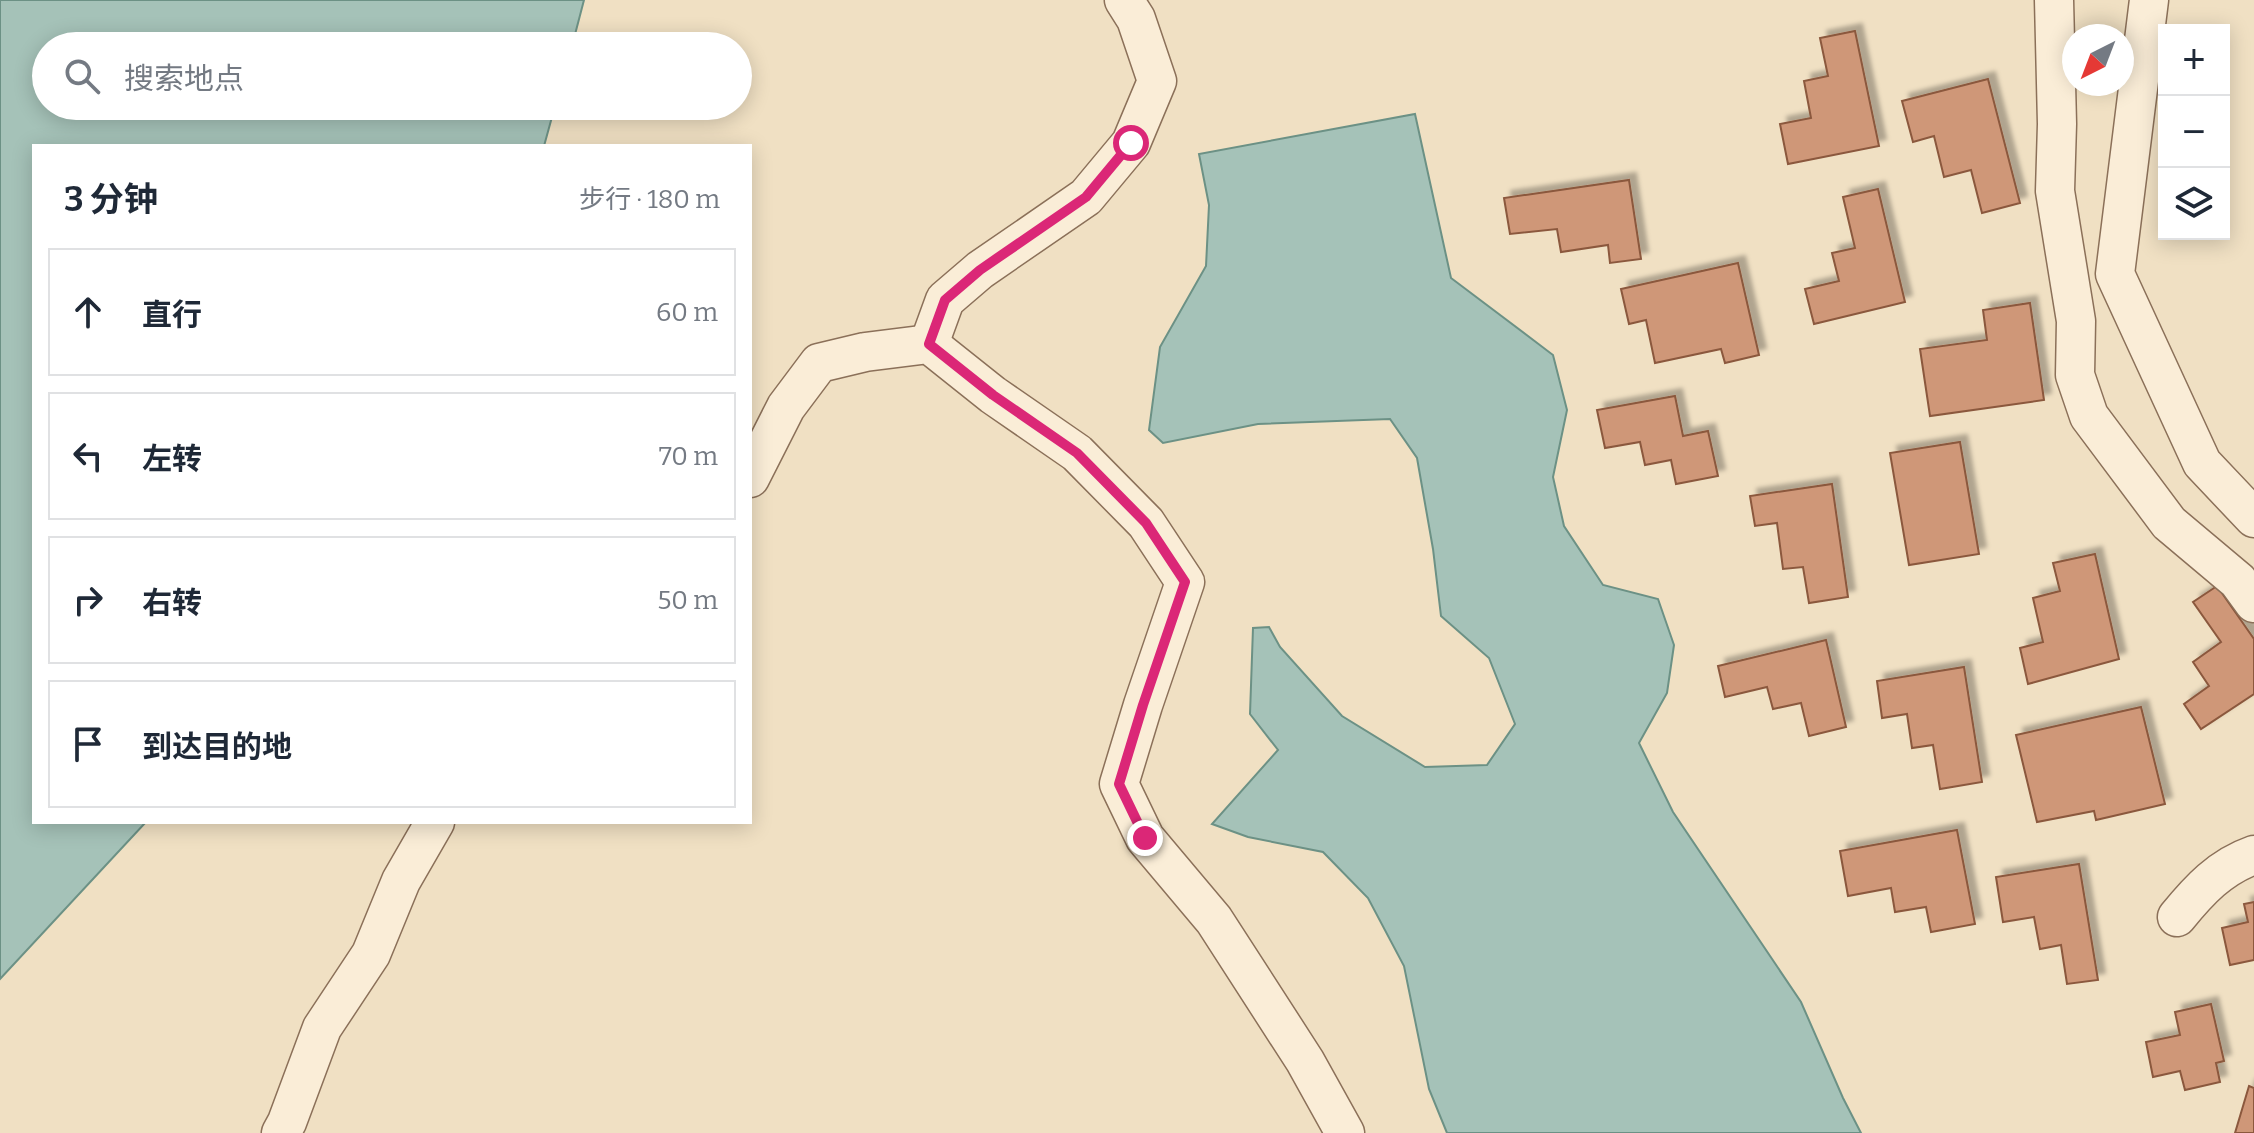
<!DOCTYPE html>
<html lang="zh">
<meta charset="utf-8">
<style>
:root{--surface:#fff;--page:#f2f2f3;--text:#1f2937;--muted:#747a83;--line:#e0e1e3}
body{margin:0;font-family:Bitter,"Noto Sans SC",serif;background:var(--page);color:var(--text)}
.controls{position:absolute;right:24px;top:24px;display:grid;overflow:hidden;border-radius:0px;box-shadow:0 4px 20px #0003}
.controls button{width:72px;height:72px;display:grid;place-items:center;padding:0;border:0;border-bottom:2px solid var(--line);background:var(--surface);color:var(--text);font:40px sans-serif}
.compass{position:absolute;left:2062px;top:24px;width:72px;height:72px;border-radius:50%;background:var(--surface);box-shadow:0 4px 20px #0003;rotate:222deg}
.stop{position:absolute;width:24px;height:24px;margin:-18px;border:6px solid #db2777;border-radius:50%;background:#fff}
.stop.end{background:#db2777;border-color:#fff;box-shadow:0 2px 8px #0008}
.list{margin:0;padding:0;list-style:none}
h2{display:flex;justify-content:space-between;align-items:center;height:104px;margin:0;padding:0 32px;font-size:34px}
h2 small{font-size:26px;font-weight:400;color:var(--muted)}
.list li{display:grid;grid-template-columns:52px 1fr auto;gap:24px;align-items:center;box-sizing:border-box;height:128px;margin:0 16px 16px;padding:0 16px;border:2px solid var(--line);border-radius:0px}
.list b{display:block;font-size:30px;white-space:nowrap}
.list em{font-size:26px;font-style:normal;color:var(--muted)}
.icon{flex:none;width:44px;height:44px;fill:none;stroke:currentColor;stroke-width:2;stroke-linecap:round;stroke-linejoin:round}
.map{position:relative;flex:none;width:2254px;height:1133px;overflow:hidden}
.search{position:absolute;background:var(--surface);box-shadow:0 4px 20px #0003;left:32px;top:32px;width:720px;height:88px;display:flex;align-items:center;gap:20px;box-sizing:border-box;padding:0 28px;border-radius:44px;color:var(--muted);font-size:30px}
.panel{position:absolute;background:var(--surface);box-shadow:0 4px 20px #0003;left:32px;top:144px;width:720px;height:680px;border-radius:0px}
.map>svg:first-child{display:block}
.water{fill:#a5c2b8;stroke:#6c9185;stroke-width:2}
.building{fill:#cf9778;stroke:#8b583e;stroke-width:2;filter:url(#shadow)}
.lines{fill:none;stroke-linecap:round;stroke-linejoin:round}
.minor-casing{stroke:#8b7059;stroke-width:41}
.minor{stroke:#faedd7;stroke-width:38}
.route{stroke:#db2777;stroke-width:10}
</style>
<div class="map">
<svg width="2254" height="1133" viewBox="0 0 2254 1133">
<defs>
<filter id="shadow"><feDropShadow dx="7" dy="-7" stdDeviation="2" flood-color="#0004"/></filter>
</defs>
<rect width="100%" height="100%" fill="#f0e0c3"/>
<g class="water">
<path d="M0,0H584L572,46H46V106H555L544,146H34V822H146L0,979Z"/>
<path d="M1415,114L1451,278L1553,355L1567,410L1553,477L1564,526L1603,585L1658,599L1674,645L1667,693L1639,743L1673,812L1801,1002L1843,1098L1861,1133H1447L1429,1089L1404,966L1368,898L1323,852L1248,837L1212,824L1278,750L1250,714L1253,628L1269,627L1280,647L1342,716L1425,767L1487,765L1515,724L1489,658L1441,616L1433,549L1417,458L1390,419L1258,424L1163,443L1149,430L1160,347L1206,266L1209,205L1199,154Z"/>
</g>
<g class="building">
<path d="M1855,31L1879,146L1788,164L1780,124L1811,118L1804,81L1828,76L1820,38Z"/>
<path d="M1988,79L2020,203L1982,213L1971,170L1944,177L1934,136L1913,142L1902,101Z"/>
<path d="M1629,180L1641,259L1610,263L1608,245L1561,252L1557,229L1510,234L1504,198Z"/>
<path d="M1878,189L1905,302L1814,324L1805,289L1839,281L1832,253L1855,248L1843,197Z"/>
<path d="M1738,263L1759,355L1725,363L1721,349L1655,363L1646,320L1629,324L1621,289Z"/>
<path d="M2030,303L2044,400L1930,416L1920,349L1987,340L1983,310Z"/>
<path d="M1675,396L1683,436L1708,431L1718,476L1676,484L1671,460L1645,465L1640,442L1605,448L1597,410Z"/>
<path d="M1960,442L1979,554L1909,565L1890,453Z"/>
<path d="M1832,484L1848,597L1809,603L1803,567L1783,569L1777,523L1755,526L1750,496Z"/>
<path d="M2095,554L2119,659L2028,684L2020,648L2043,642L2033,598L2060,591L2053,563Z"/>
<path d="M2217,586L2254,639V694L2201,729L2184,704L2209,686L2193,662L2221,642L2193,602Z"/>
<path d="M1826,640L1846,727L1809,736L1801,703L1773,709L1767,687L1725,697L1718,666Z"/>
<path d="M1964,667L1982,782L1940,789L1933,745L1912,748L1907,714L1882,718L1877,681Z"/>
<path d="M2141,707L2165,804L2096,820L2094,811L2037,822L2016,735Z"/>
<path d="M1957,830L1975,924L1931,932L1926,907L1895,912L1891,888L1848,896L1840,851Z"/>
<path d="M2079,864L2098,980L2067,984L2061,945L2040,949L2034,917L2003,922L1996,877Z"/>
<path d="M2254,902V960L2230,965L2222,928L2248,922L2244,904Z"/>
<path d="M2211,1004L2224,1061L2216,1063L2220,1082L2185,1090L2180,1071L2153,1077L2146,1042L2180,1035L2175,1012Z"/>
<path d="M2249,1086L2254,1088V1133H2235Z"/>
</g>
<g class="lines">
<defs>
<g id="minor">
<path d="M2054,0L2057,124L2055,191L2076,321L2075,375L2089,416L2169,523L2238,581L2254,603"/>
<path d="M2149,0L2115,274L2202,463L2254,518"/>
<path d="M929,344L945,300L980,270L1086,197L1131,143L1157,81L1136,19L1124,0"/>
<path d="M750,478L786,407L819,363L865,352L929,344L993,395L1077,453L1146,523L1185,582L1143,705L1119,784L1145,838L1214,920L1305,1061L1345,1133"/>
<path d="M2177,917C2199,890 2220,867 2254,855"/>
<path d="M281,1133L287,1122L322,1028L371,954L401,881L435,822"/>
</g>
</defs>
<use href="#minor" class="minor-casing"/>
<use href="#minor" class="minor"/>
</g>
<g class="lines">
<path class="route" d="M1131,143L1086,197L980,270L945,300L929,344L993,395L1077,453L1146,523L1185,582L1143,705L1119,784L1145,838"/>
</g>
</svg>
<div class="controls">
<button>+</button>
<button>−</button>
<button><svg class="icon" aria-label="layers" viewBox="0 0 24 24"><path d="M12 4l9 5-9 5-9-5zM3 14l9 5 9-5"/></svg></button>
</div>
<svg class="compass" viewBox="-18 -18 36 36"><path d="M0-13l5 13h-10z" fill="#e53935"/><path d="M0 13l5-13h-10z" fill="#747a83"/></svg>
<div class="stop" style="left:1131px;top:143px"></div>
<div class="stop end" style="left:1145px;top:838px"></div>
<div class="search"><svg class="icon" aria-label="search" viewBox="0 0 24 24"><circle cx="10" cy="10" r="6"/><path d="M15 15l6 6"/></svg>搜索地点</div>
<section class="panel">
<h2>3 分钟<small>步行 · 180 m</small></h2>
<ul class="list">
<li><svg class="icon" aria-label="ahead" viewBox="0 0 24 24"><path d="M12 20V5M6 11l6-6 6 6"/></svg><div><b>直行</b></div><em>60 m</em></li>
<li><svg class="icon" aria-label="left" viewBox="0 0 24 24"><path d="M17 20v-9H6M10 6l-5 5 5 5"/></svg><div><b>左转</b></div><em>70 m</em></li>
<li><svg class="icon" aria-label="right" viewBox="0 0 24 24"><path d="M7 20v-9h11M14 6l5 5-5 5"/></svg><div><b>右转</b></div><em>50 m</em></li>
<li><svg class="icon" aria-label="arrive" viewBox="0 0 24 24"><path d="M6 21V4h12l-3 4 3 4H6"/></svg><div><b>到达目的地</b></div></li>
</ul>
</section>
</div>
